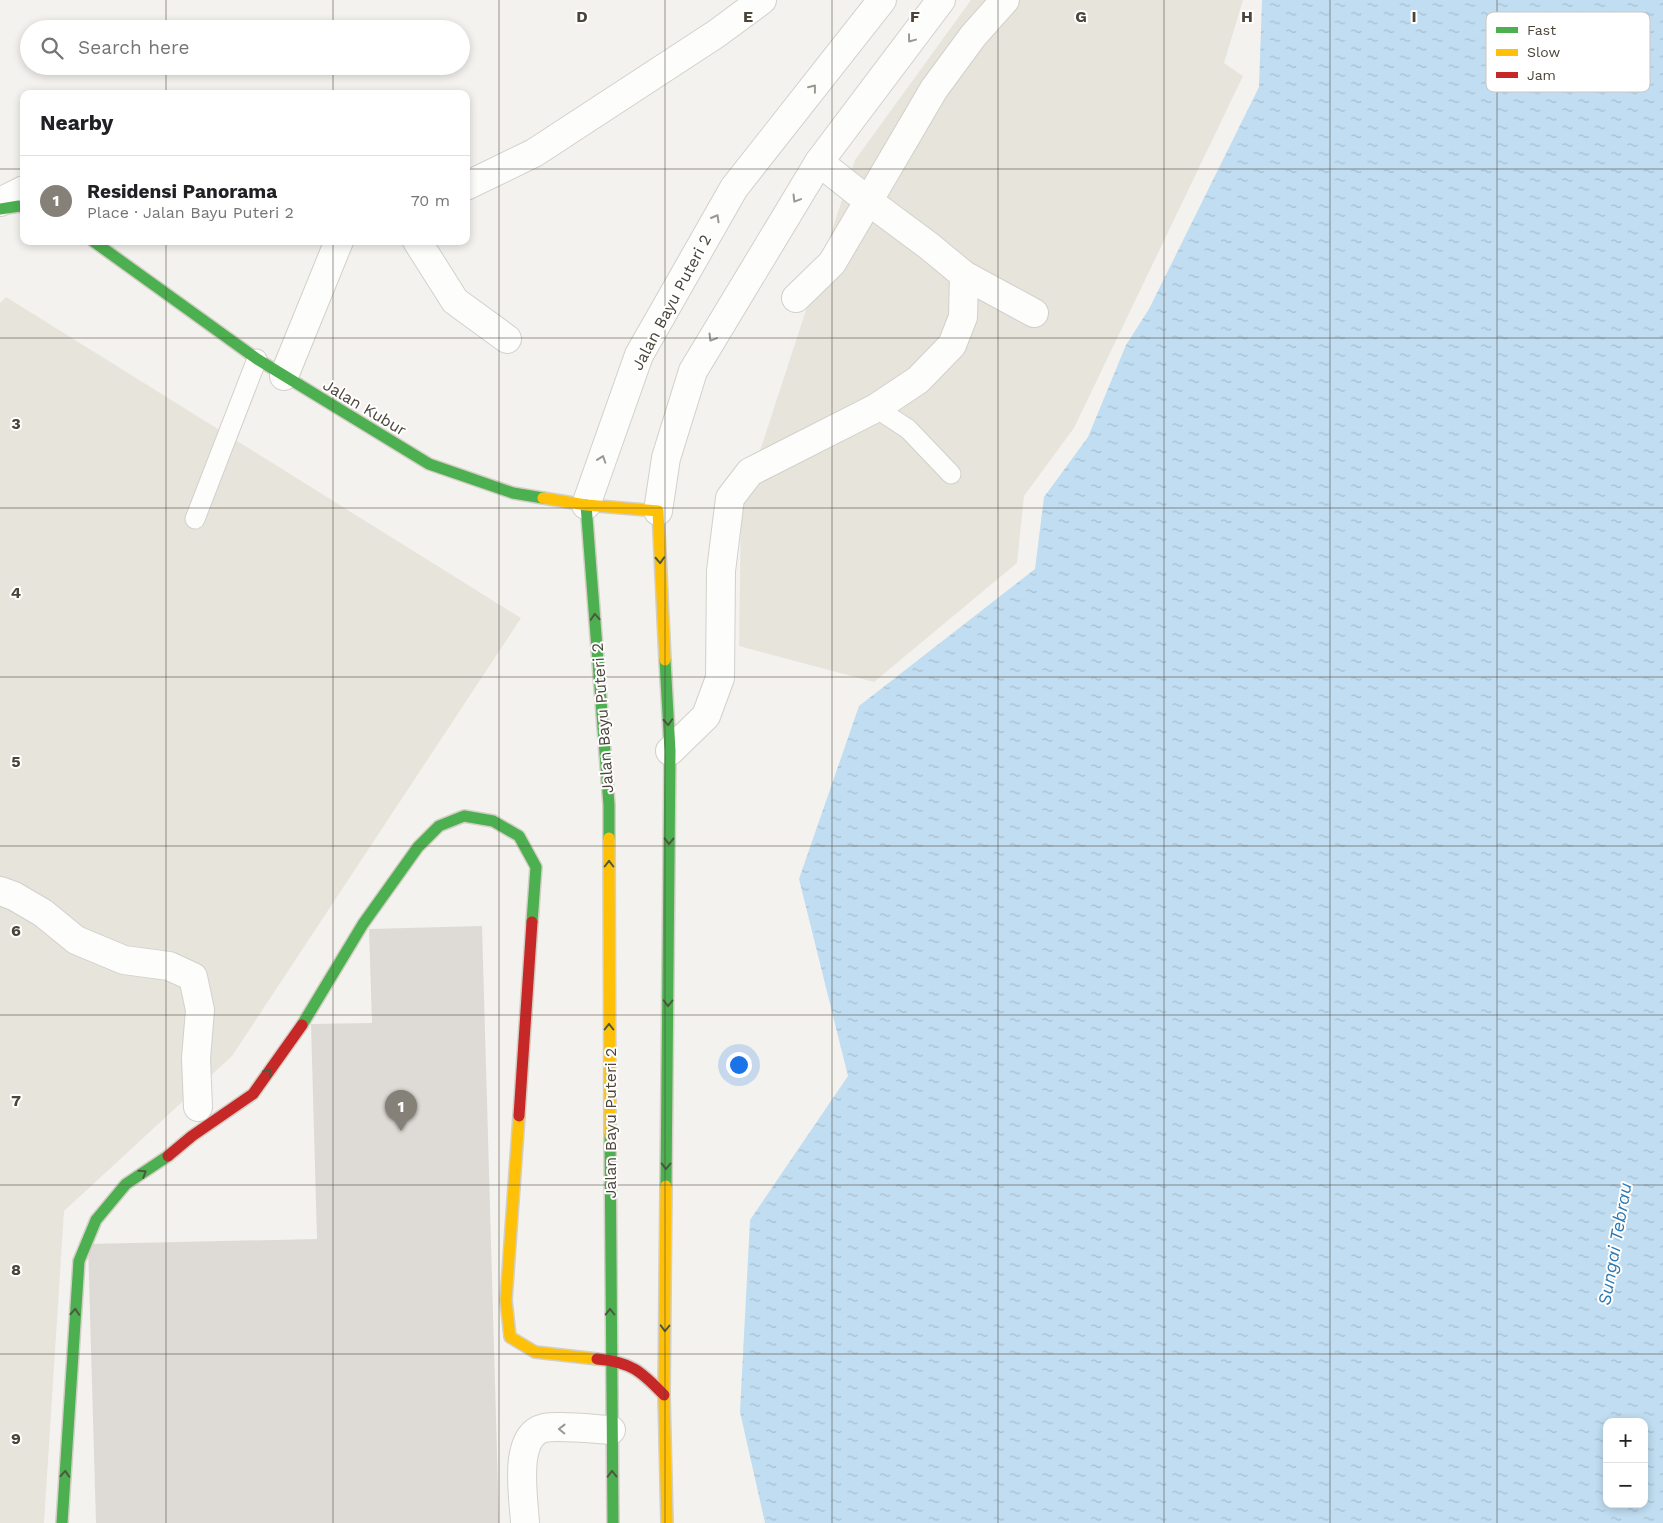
<!DOCTYPE html>
<meta charset="utf-8">
<style>
:root{--surface:#fff;--page:#f2f2f2;--text:#202124;--muted:#757577;--line:#e0e0e0;--accent:#868178}
body{margin:0;font-family:"Work Sans",sans-serif;background:var(--page);color:var(--text)}
.controls{position:absolute;right:15px;bottom:15px;display:grid;overflow:hidden;border-radius:10px;box-shadow:0 2px 8px #0003}
.controls button{width:45px;height:45px;display:grid;place-items:center;padding:0;border:0;border-bottom:1px solid var(--line);background:var(--surface);color:var(--text);font:25px sans-serif}
.you{position:absolute;left:738px;top:1064px;width:18px;height:18px;margin:-12px;border:4px solid #fff;border-radius:50%;background:#1a73e8;box-shadow:0 0 0 8px #1a73e833}
.badge{display:grid;place-items:center;width:32px;height:32px;border-radius:50%;background:var(--accent);color:#fff;font-size:16px;font-weight:700}
.pin{position:absolute;translate:-50% -41px;filter:drop-shadow(0 1px 2px #0008)}
.pin::after{content:'';position:absolute;top:26px;width:18px;height:15px;background:inherit;clip-path:polygon(0 0,100% 0,50% 100%)}
.list{margin:0;padding:0;list-style:none}
h2{display:flex;justify-content:space-between;align-items:center;height:65px;margin:0;padding:0 20px;font-size:21px}
h2 small{font-size:16px;font-weight:400;color:var(--muted)}
.list li{display:grid;grid-template-columns:32px 1fr auto;gap:15px;align-items:center;box-sizing:border-box;height:90px;padding:0 20px;border-top:1px solid var(--line)}
.list b{display:block;font-size:19px;white-space:nowrap}
.list p{margin:0;font-size:16px;white-space:nowrap;color:var(--muted)}
.list em{font-size:16px;font-style:normal;color:var(--muted)}
.icon{flex:none;width:28px;height:28px;fill:none;stroke:currentColor;stroke-width:2;stroke-linecap:round;stroke-linejoin:round}
.map{position:relative;flex:none;width:1663px;height:1523px;overflow:hidden}
.search{position:absolute;background:var(--surface);box-shadow:0 2px 8px #0003;left:20px;top:20px;width:450px;height:55px;display:flex;align-items:center;gap:12px;box-sizing:border-box;padding:0 18px;border-radius:28px;color:var(--muted);font-size:19px}
.panel{position:absolute;background:var(--surface);box-shadow:0 2px 8px #0003;left:20px;top:90px;width:450px;height:155px;border-radius:10px}
.map>svg:first-child{display:block}
.residential{fill:#e7e4dc}
.water{fill:url(#water-ripples);fill-rule:evenodd}
.building{fill:#dedbd6}
.lines{fill:none;stroke-linecap:round;stroke-linejoin:round}
.lane-casing{stroke:#d2d0cb;stroke-width:21}
.street-casing{stroke:#d2d0cb;stroke-width:30}
.fast-casing{stroke:#d3cfc5;stroke-width:14}
.slow-casing{stroke:#d3cfc5;stroke-width:14}
.jam-casing{stroke:#d3cfc5;stroke-width:14}
.lane{stroke:#fdfdfc;stroke-width:19}
.street{stroke:#fdfdfc;stroke-width:28}
.fast{stroke:#4caf50;stroke-width:11}
.slow{stroke:#ffc107;stroke-width:11}
.jam{stroke:#c62828;stroke-width:11}
.oneway{stroke:#9b9791}
.oneway2{stroke:#4b593e}
.grid{fill:none;stroke:#4b4439;stroke-width:1;stroke-opacity:0.55}
.labels{text-anchor:middle;stroke-width:4;stroke-linejoin:round;paint-order:stroke}
.street-label{font-size:16px;fill:#4b4439;stroke:#fff}
.water-label{font-size:18px;font-style:italic;fill:#2e7ab2;stroke:#fff}
.key{fill:#fff;stroke:#c9c7c4;stroke-width:1}
.key-label{font-size:14px;fill:#4b4439}
.grid-label{font-size:16px;text-anchor:middle;font-weight:bold;fill:#4b4439;stroke:#fff;stroke-width:4;stroke-linejoin:round;paint-order:stroke}
</style>
<div class="map">
<svg width="1663" height="1523" viewBox="0 0 1663 1523">
<defs>
<pattern id="water-ripples" width="26" height="14" patternUnits="userSpaceOnUse" patternTransform="scale(1.25)"><rect width="26" height="14" fill="#c0ddf1"/><path d="M2 4q2-2 4 0t4 0M15 11q2-2 4 0t4 0" fill="none" stroke="#a6bfcf"/></pattern>
</defs>
<rect width="100%" height="100%" fill="#f4f2ee"/>
<g class="residential">
<path d="M971,0H1243L1224,63L1243,76L1074,428L1024,496L1017,563L874,682L739,646L741,509L855,160Z"/>
<path d="M6,297L521,618L232,1056L64,1211L44,1523H0V303Z"/>
</g>
<path class="water" d="M1262,0H1663V1523H765L740,1412L750,1220L848,1076L799,879L859,706L1035,569L1044,497L1088,437L1126,345L1149,309L1259,87ZM1607,1422H1644V1504H1607Z"/>
<path class="building" d="M482,926L499,1523H96L88,1244L317,1239L311,1024L372,1023L369,929Z"/>
<g class="lines">
<defs>
<g id="lane">
<path d="M876,408L908,429L951,474"/>
<path d="M195,519L257,359"/>
</g>
<g id="street">
<path d="M819,162L867,200L929,246L964,275L1034,313"/>
<path d="M466,186L534,153L716,34L762,0"/>
<path d="M0,202L24,190"/>
<path d="M417,241L455,301L507,339"/>
<path d="M796,298L832,263L934,89L973,36L1005,0"/>
<path d="M284,376L339,241"/>
<path d="M586,505L639,355L734,188L882,0"/>
<path d="M658,511L666,458L693,371L819,162L941,0"/>
<path d="M670,751L706,716L720,678L721,571L730,498L750,472L876,408L918,380L952,345L963,317L964,275"/>
<path d="M0,891L14,896L43,913L76,940L124,960L169,966L193,977L200,1010L196,1058L198,1107"/>
<path d="M525,1523C524,1498 512,1436 544,1428C560,1425 593,1429 611,1430"/>
</g>
<g id="fast">
<path d="M0,209L19,206L24,208"/>
<path d="M93,241L257,359L429,464L513,493L543,498"/>
<path d="M586,505L609,805V838"/>
<path d="M665,660L670,751L666,1186"/>
<path d="M302,1025L363,924L418,847L439,826L464,816L493,821L519,836L536,867L532,922"/>
<path d="M610,1135L613,1523"/>
<path d="M62,1523L79,1261L96,1220L126,1184L168,1156"/>
</g>
<g id="slow">
<path d="M543,498L586,505L658,511L665,660"/>
<path d="M609,838L610,1135"/>
<path d="M519,1116L506,1300L510,1337L535,1352L597,1359"/>
<path d="M666,1186L664,1395L667,1523"/>
</g>
<g id="jam">
<path d="M519,1116L532,922"/>
<path d="M168,1156L192,1136L253,1094L302,1025"/>
<path d="M597,1359C631,1362 641,1371 664,1395"/>
</g>
</defs>
<use href="#lane" class="lane-casing"/>
<use href="#street" class="street-casing"/>
<use href="#fast" class="fast-casing"/>
<use href="#slow" class="slow-casing"/>
<use href="#jam" class="jam-casing"/>
<use href="#lane" class="lane"/>
<use href="#street" class="street"/>
<use href="#fast" class="fast"/>
<use href="#slow" class="slow"/>
<use href="#jam" class="jam"/>
</g>
<defs><path id="oneway-chevron" d="M-2-3.5L2.5 0L-2 3.5" fill="none" stroke-width="1.6" stroke-linecap="round" stroke-linejoin="round" transform="scale(1.25)"/></defs>
<g class="oneway">
<use href="#oneway-chevron" transform="translate(911 39) rotate(127)"/>
<use href="#oneway-chevron" transform="translate(813 88) rotate(-52)"/>
<use href="#oneway-chevron" transform="translate(796 199) rotate(121)"/>
<use href="#oneway-chevron" transform="translate(716 218) rotate(-60)"/>
<use href="#oneway-chevron" transform="translate(712 338) rotate(121)"/>
<use href="#oneway-chevron" transform="translate(602 459) rotate(-71)"/>
<use href="#oneway-chevron" transform="translate(562 1429) rotate(-179)"/>
</g>
<g class="oneway2">
<use href="#oneway-chevron" transform="translate(660 560) rotate(87)"/>
<use href="#oneway-chevron" transform="translate(595 617) rotate(-94)"/>
<use href="#oneway-chevron" transform="translate(668 722) rotate(87)"/>
<use href="#oneway-chevron" transform="translate(669 841) rotate(91)"/>
<use href="#oneway-chevron" transform="translate(609 864) rotate(-90)"/>
<use href="#oneway-chevron" transform="translate(668 1003) rotate(91)"/>
<use href="#oneway-chevron" transform="translate(609 1027) rotate(-90)"/>
<use href="#oneway-chevron" transform="translate(268 1072) rotate(-54)"/>
<use href="#oneway-chevron" transform="translate(666 1166) rotate(91)"/>
<use href="#oneway-chevron" transform="translate(143 1173) rotate(-33)"/>
<use href="#oneway-chevron" transform="translate(75 1312) rotate(-86)"/>
<use href="#oneway-chevron" transform="translate(610 1312) rotate(-90)"/>
<use href="#oneway-chevron" transform="translate(665 1328) rotate(91)"/>
<use href="#oneway-chevron" transform="translate(65 1474) rotate(-86)"/>
<use href="#oneway-chevron" transform="translate(612 1474) rotate(-91)"/>
</g>
<path class="grid" d="M166,0V29M333,0V29M499,0V1523M665,0V1523M832,0V1523M998,0V1523M1164,0V1523M1330,0V1523M1497,0V1523M166,66V94M333,66V94M0,169H24M466,169H1663M166,241V1523M333,241V1523M0,338H1663M0,508H1663M0,677H1663M0,846H1663M0,1015H1663M0,1185H1663M0,1354H1663"/>
<g class="labels">
<g class="street-label">
<text transform="translate(671 302) rotate(-62)" y="6">Jalan Bayu Puteri 2</text>
<text transform="translate(365 407) rotate(31)" y="6">Jalan Kubur</text>
<text transform="translate(602 718) rotate(-94)" y="6">Jalan Bayu Puteri 2</text>
<text transform="translate(610 1123) rotate(-90)" y="6">Jalan Bayu Puteri 2</text>
</g>
<g class="water-label">
<text transform="translate(1615 1244) rotate(-80)" y="6">Sungai Tebrau</text>
</g>
</g>
<rect x="1486" y="12" width="164" height="80" rx="8" class="key"/>
<rect x="1496" y="27" width="22" height="6" fill="#4caf50"/>
<rect x="1496" y="49" width="22" height="7" fill="#ffc107"/>
<rect x="1496" y="72" width="22" height="6" fill="#c62828"/>
<g class="key-label">
<text x="1527" y="35">Fast</text>
<text x="1527" y="57">Slow</text>
<text x="1527" y="80">Jam</text>
</g>
<g class="grid-label">
<text x="582" y="22">D</text>
<text x="748" y="22">E</text>
<text x="915" y="22">F</text>
<text x="1081" y="22">G</text>
<text x="1247" y="22">H</text>
<text x="1414" y="22">I</text>
<text x="16" y="429">3</text>
<text x="16" y="598">4</text>
<text x="16" y="767">5</text>
<text x="16" y="936">6</text>
<text x="16" y="1106">7</text>
<text x="16" y="1275">8</text>
<text x="16" y="1444">9</text>
</g>
</svg>
<div class="controls">
<button>+</button>
<button>−</button>
</div>
<div class="you"></div>
<div class="pin badge" style="left:401px;top:1131px">1</div>
<div class="search"><svg class="icon" aria-label="search" viewBox="0 0 24 24"><circle cx="10" cy="10" r="6"/><path d="M15 15l6 6"/></svg>Search here</div>
<section class="panel">
<h2>Nearby<small></small></h2>
<ul class="list">
<li><span class="badge">1</span><div><b>Residensi Panorama</b><p>Place · Jalan Bayu Puteri 2</p></div><em>70 m</em></li>
</ul>
</section>
</div>
